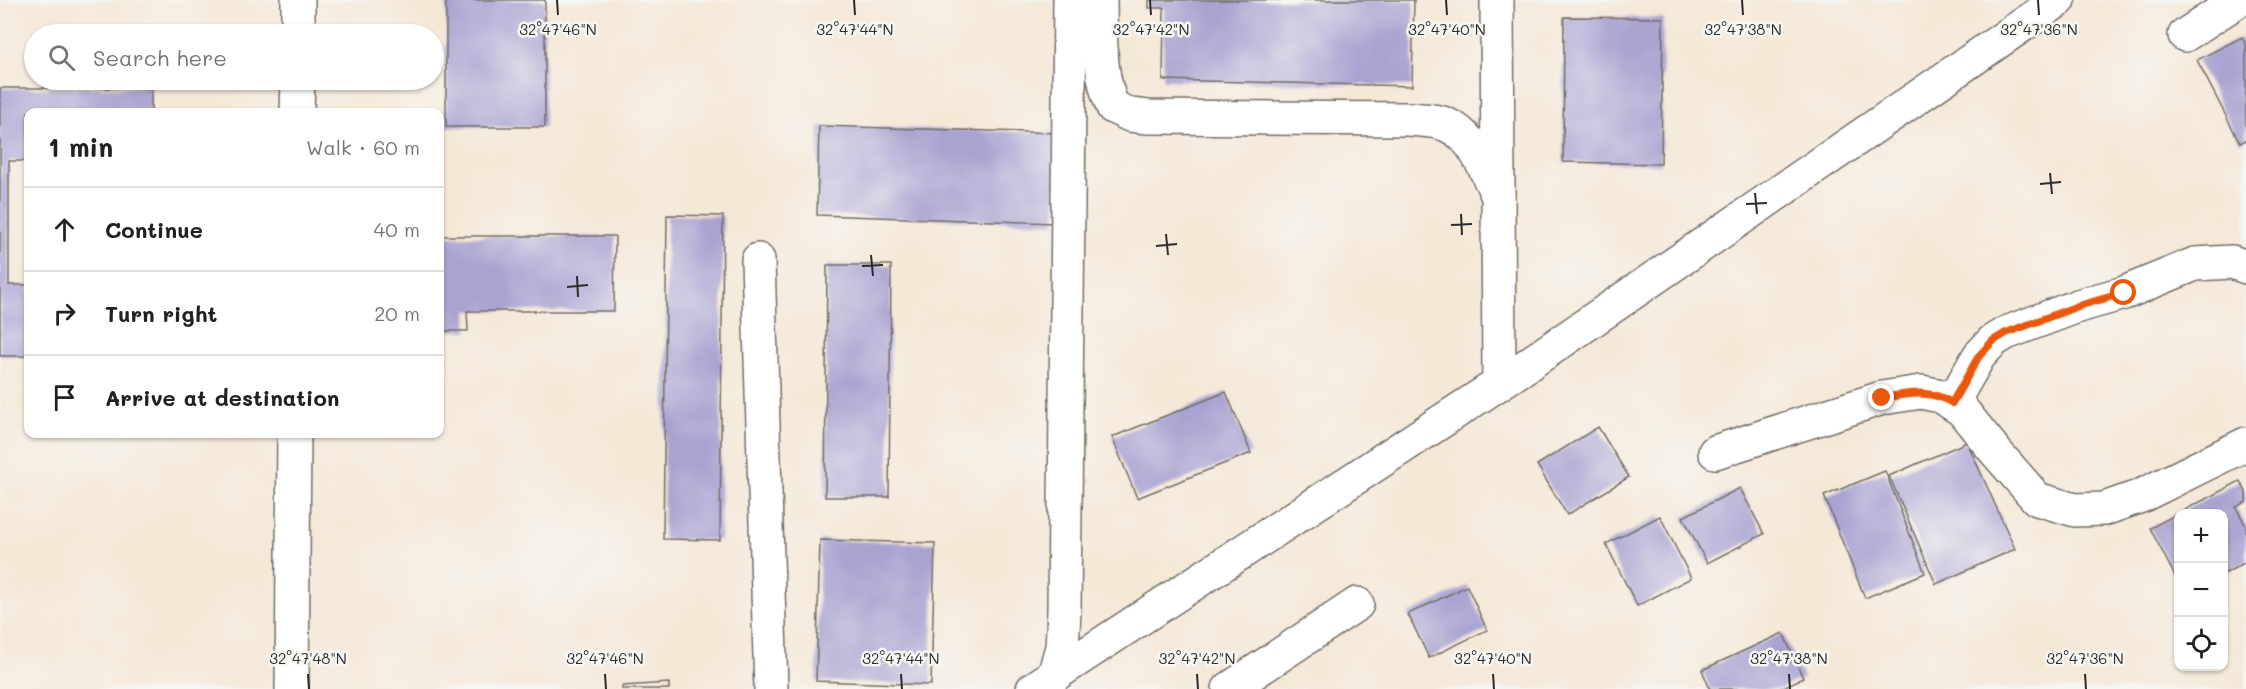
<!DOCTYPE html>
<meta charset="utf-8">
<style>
:root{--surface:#fff;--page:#f2f2f2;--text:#202124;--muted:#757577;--line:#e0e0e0}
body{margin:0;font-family:Mali,sans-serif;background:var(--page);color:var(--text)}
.controls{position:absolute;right:18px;bottom:18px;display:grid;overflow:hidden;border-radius:12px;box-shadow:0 2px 4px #0004}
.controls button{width:54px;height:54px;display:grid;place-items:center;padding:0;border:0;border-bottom:2px solid var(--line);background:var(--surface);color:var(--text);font:30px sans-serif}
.stop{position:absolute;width:18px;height:18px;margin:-14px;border:4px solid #ea580c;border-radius:50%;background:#fff}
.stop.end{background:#ea580c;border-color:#fff;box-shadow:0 2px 6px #0008}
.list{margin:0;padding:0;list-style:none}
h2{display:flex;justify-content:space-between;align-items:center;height:78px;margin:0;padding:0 24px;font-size:26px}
h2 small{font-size:20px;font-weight:400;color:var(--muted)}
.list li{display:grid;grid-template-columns:39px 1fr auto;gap:18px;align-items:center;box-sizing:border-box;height:84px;padding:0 24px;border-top:2px solid var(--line)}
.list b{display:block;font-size:22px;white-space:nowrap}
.list em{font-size:20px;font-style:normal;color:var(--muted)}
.icon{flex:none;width:33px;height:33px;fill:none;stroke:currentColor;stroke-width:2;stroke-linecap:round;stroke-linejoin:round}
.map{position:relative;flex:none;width:2246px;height:689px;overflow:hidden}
.search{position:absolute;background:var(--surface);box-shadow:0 2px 4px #0004;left:24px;top:24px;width:420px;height:66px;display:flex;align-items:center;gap:15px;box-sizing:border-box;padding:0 21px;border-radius:33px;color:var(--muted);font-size:22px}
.panel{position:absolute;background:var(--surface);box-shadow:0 2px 4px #0004;left:24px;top:108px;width:420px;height:330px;border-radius:12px}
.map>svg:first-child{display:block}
.building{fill:#aaa3d1}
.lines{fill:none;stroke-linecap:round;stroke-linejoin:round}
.minor-casing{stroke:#726d67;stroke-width:36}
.minor{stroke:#fff;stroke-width:33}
.route{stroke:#ea580c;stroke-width:8}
.ticks{fill:none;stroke:#2b2b2b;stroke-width:2}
.ticks-label{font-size:15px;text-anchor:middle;fill:#2b2b2b;stroke:#f6f6f2;stroke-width:5;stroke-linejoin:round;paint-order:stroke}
</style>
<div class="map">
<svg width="2246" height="689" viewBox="0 0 2246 689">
<rect width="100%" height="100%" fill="#f6f6f2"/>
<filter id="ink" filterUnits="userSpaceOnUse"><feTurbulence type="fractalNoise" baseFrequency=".0167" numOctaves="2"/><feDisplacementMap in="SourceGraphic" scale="12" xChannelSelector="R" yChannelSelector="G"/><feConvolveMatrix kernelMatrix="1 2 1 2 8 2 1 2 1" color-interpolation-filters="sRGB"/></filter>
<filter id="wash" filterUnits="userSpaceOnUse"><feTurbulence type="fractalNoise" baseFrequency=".008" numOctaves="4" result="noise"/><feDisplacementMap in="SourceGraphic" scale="24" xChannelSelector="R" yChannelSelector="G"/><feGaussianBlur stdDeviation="1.35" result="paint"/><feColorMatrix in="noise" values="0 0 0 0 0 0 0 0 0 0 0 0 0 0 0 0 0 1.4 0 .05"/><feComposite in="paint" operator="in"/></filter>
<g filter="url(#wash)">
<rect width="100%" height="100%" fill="#f5e8d7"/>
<g id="blocks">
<g class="building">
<rect x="446" y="0" width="99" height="127"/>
<path d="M1149,0H1414L1412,86L1163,80L1164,8H1149Z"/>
<path d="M1564,17L1663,18L1661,164L1563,162Z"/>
<path d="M2242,37L2246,45V140L2240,143L2197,60Z"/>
<path d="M0,88H151V112H28V161H9V285H28V356H0Z"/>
<path d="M819,126L1058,133L1055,223L817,215Z"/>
<path d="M667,215L723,216L720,540L663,539Z"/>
<path d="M440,236H615L614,311H467L468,331H440Z"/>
<path d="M827,265H891L889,497H825Z"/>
<path d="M1226,392L1251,453L1137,498L1112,437Z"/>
<path d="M1598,427L1629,477L1567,515L1537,465Z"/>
<path d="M1967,442L2015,549L1936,584L1889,476Z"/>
<path d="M1885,471L1925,573L1865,598L1824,496Z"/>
<path d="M2240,481L2246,492V502L2236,507L2246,526V562L2224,574V514H2178V582L2150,528Z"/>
<path d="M1740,488L1764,534L1707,563L1683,517Z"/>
<path d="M1660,516L1691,578L1637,606L1606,544Z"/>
<path d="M820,540L935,543L931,685L816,681Z"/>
<path d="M1467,586L1487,630L1429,658L1408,614Z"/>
<path d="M1783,633L1803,678L1779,689H1710L1702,670Z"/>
<path d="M669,683V689H622V686Z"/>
</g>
</g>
</g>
<g filter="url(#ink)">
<use href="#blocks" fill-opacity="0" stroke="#726d67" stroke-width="1.5"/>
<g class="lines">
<defs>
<g id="minor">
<path d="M1100,0C1101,36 1098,74 1113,107L1130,115L1148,117L1409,119C1418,120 1428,120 1438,122C1472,129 1484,168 1498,196"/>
<path d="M1497,0L1499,382"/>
<path d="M298,34V0"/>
<path d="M2185,35L2239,0"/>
<path d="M297,112L298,80"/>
<path d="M758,260L771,689"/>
<path d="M1952,403L1979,356L1993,341L2006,333L2078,306L2124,293L2195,264L2232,262L2246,267"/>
<path d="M1715,452L1882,398L1921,392L1941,396L1962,410L1995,451L2037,499L2075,510L2104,509L2141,496L2246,444"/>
<path d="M1054,676L1062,647L1064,611L1070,0"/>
<path d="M292,689L294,434"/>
<path d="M1033,689L1523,368L2059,0"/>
<path d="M1229,689L1357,604"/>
</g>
</defs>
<use href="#minor" class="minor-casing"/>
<use href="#minor" class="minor"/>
</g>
</g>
<g class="lines" filter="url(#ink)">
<path class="route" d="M1882,398C1907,394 1929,388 1952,403L1979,356L1993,341L2006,333L2078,306L2124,293"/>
</g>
<path class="ticks" d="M557,0L558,15M854,0L855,15M1150,0L1151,15M1446,0L1447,15M1742,0L1743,15M2038,0L2039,15M2050,173L2052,194M2040,184L2061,182M1755,193L1757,214M1746,204L1767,203M1461,214L1462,235M1451,225L1472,224M1166,234L1168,255M1156,246L1177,244M871,255L873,276M862,266L883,265M577,276L578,297M567,287L588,285M308,674L309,689M605,674L606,689M901,674L902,689M1197,674L1198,689M1493,674L1494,689M1789,674L1790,689M2085,674L2086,689"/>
<g class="ticks-label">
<text x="558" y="35">32°47'46"N</text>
<text x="855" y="35">32°47'44"N</text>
<text x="1151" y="35">32°47'42"N</text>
<text x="1447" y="35">32°47'40"N</text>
<text x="1743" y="35">32°47'38"N</text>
<text x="2039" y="35">32°47'36"N</text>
<text x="308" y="664">32°47'48"N</text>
<text x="605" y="664">32°47'46"N</text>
<text x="901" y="664">32°47'44"N</text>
<text x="1197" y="664">32°47'42"N</text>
<text x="1493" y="664">32°47'40"N</text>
<text x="1789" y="664">32°47'38"N</text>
<text x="2085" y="664">32°47'36"N</text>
</g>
</svg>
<div class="controls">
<button>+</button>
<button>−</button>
<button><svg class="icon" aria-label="locate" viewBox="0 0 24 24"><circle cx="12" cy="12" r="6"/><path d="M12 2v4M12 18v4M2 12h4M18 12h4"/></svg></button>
</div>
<div class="stop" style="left:2124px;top:293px"></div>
<div class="stop end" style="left:1882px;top:398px"></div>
<div class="search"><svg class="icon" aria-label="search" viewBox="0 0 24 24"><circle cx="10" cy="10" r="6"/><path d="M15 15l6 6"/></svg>Search here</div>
<section class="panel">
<h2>1 min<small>Walk · 60 m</small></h2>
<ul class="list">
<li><svg class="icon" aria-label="ahead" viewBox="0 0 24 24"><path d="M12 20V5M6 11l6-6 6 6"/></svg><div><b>Continue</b></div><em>40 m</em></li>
<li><svg class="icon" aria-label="right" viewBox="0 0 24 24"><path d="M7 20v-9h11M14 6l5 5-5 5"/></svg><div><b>Turn right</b></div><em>20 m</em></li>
<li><svg class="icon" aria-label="arrive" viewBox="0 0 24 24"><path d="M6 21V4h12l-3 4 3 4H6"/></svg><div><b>Arrive at destination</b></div></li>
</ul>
</section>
</div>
